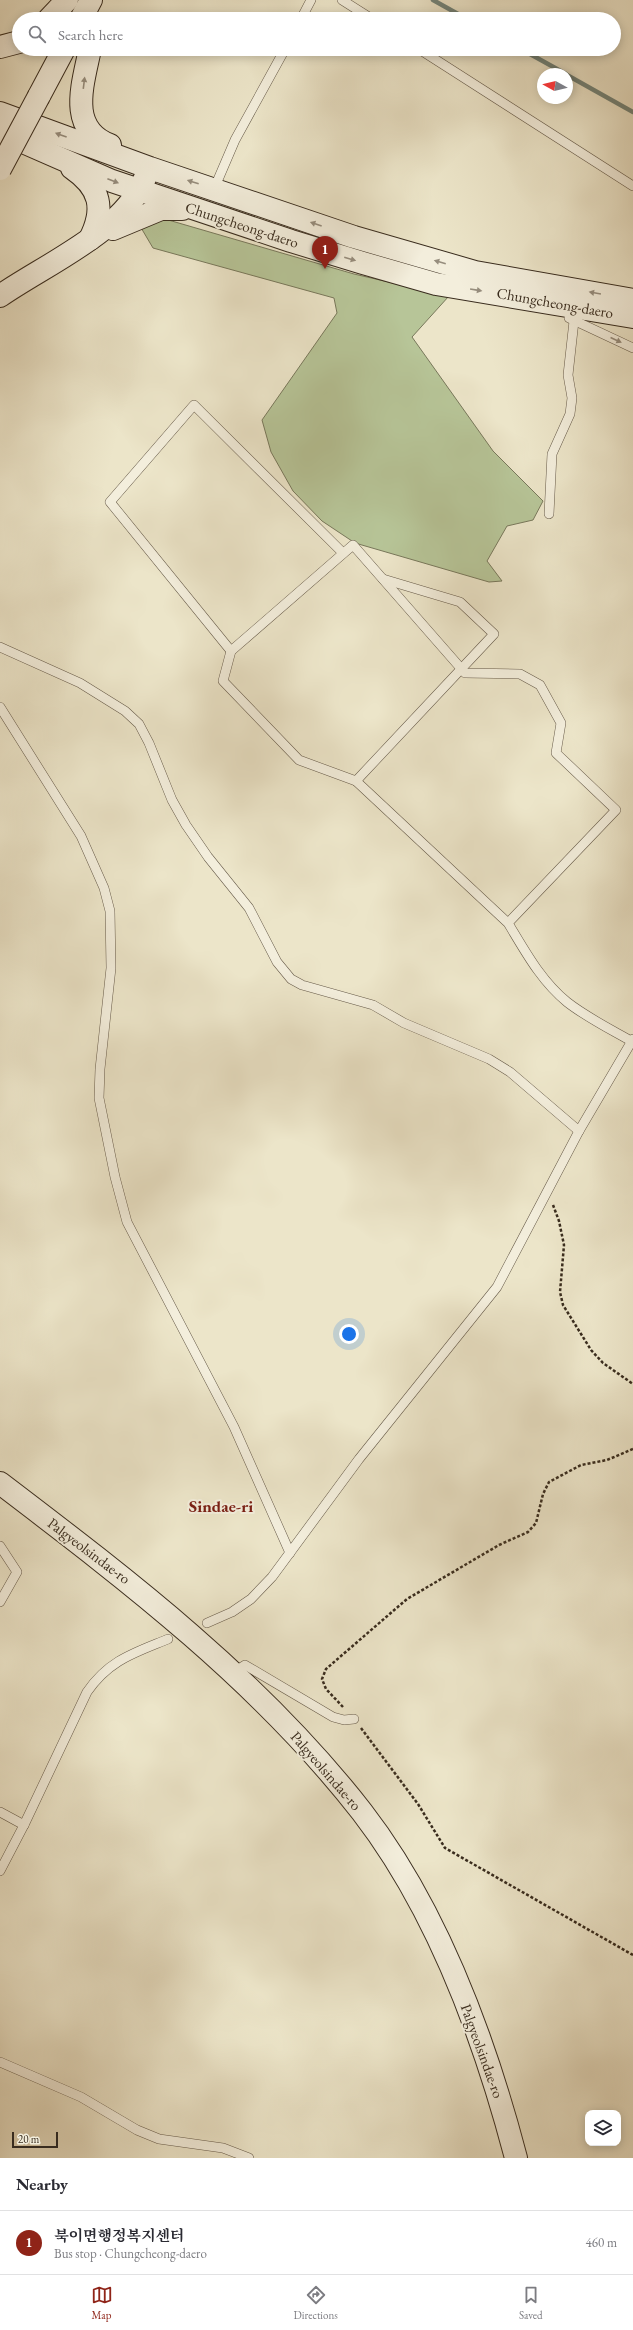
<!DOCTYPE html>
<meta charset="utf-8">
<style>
:root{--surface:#fff;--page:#f2f2f3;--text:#2b2b33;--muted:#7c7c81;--line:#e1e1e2;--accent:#8f2418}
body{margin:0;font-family:"EB Garamond","Noto Serif KR",serif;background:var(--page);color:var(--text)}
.controls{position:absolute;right:12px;bottom:12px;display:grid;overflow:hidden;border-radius:8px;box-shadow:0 2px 10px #0003}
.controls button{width:36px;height:36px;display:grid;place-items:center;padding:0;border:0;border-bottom:1px solid var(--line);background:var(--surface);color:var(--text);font:20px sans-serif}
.compass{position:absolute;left:537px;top:68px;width:36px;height:36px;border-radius:50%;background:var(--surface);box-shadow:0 2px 10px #0003;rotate:278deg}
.scale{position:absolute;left:12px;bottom:10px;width:46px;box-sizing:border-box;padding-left:4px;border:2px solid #392c1e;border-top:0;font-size:11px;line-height:14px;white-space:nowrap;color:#392c1e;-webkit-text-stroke:3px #f3eedc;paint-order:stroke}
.you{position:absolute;left:349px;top:1334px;width:14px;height:14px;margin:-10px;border:3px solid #fff;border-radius:50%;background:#1a73e8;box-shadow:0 0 0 6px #1a73e833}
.badge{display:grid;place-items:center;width:26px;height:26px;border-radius:50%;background:var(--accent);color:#fff;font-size:13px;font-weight:700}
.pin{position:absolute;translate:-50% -33px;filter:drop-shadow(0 1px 2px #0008)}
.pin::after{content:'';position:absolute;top:21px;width:14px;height:12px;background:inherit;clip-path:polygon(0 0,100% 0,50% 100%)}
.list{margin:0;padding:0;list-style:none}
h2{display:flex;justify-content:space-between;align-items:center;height:52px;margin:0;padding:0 16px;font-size:17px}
h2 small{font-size:13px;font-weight:400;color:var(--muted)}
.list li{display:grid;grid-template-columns:26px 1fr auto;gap:12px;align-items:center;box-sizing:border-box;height:64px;padding:0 16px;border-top:1px solid var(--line)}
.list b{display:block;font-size:15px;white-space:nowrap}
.list p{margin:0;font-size:13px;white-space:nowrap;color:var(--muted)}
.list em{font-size:13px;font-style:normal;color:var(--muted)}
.icon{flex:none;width:22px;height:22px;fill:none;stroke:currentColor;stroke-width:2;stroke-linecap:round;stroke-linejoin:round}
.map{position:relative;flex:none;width:633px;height:2158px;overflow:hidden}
.search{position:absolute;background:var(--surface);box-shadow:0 2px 10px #0003;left:12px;right:12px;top:12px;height:44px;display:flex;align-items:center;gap:10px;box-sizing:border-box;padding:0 14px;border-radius:22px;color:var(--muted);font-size:15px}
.sheet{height:116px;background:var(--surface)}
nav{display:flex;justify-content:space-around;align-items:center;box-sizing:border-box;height:56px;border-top:1px solid var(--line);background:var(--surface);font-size:11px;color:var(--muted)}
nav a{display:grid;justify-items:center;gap:2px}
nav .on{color:var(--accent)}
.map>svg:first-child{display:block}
.green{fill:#b7c598;stroke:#78785b}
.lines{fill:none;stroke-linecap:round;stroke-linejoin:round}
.stream{stroke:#73847a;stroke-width:4.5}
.lane-casing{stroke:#665a49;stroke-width:10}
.secondary-casing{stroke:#392c1e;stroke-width:24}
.path{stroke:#392c1e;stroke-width:2.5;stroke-dasharray:3 2;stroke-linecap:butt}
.lane{stroke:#f3eedc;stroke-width:9}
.secondary{stroke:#f3eedc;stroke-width:22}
.secondary-bridge-casing{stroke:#392c1e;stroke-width:24;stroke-linecap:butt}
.secondary-bridge{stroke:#f3eedc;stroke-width:22}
.oneway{fill:#968d7d}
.labels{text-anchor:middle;stroke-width:4;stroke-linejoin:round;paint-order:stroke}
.street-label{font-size:15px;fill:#392c1e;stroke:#f3eedc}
.quarter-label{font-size:17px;font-weight:bold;fill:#7a1f14;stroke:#f3eedc}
</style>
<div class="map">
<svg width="633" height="2158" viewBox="0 0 633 2158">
<rect width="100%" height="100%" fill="#ece5c9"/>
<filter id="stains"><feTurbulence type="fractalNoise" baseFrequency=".005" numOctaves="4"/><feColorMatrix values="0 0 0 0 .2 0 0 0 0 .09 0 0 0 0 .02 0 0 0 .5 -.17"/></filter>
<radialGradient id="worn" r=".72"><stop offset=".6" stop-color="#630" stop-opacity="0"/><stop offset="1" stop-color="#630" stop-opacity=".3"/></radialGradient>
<path class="green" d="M158,217L354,274L449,296L412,337L493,451L543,501L533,520L507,526L487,561L502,581L489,582L355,543L322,521L293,491L271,452L262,420L337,313L334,298L153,248L140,226Z"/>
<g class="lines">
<g class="stream">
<path d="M433,0L467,19"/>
<path d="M521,49L566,74"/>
<path d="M567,75L633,112"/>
</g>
<defs>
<g id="lane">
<path d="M342,0L372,19"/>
<path d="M301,19L311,0"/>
<path d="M419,49L633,186"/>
<path d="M214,189L235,140L285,49"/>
<path d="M569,318L633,348"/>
<path d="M549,514L552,454L570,414L572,398L568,375L574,321"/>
<path d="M0,647L80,683L125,711L139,724L149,743L172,800L186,825L208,857L249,908L277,962L291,979L302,985L373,1005L404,1023L489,1059L510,1072L579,1131"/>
<path d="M231,651L110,502L194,405L343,553"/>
<path d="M0,707L81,836L104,888L110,911L111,968L100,1069L99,1098L115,1177L127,1222L234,1427L290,1553"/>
<path d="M356,781L494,634L460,602L383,579"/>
<path d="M508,923L356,781L299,760L223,681L231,651L353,545L465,673L520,674L540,685L561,723L556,753L616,810L508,923C525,951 541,981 567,1002C586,1017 610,1029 631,1041"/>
<path d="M0,1546L17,1572L0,1602"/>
<path d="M207,1623L232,1612L251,1599L272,1577L359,1459L497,1287L579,1131L633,1039"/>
<path d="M234,1672L245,1665L333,1717L344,1720L354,1719"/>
<path d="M0,1812L24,1825"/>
<path d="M0,1871L24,1825L87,1692C109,1660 134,1653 168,1639"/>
<path d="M0,2062L81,2097L137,2130L159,2139L223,2148L249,2158"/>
</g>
<g id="secondary">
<path d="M49,19L67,0"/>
<path d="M81,19L91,0"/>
<path d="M0,47L19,42"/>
<path d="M90,49C83,84 67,129 110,145"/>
<path d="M39,96L64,49"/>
<path d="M0,113L150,168L354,237L475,272L633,300"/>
<path d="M0,132L112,181L291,241L363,263L436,284L633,317"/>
<path d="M72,168C101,188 105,209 90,239"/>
<path d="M113,229L161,209H182"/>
<path d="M0,296C46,264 124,231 145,178"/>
<path d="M0,1483C130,1582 260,1681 362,1812C437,1909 485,2040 516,2158"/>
</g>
</defs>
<use href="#lane" class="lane-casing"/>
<use href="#secondary" class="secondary-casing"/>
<g class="path">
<path d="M553,1205L559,1221L564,1245L560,1292L563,1305L591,1350L603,1363L633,1384"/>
<path d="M343,1707L326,1689L322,1679L326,1669L407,1599L499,1545L528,1532L536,1523L543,1494L549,1482L581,1465L607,1460L633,1449"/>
<path d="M361,1728L418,1804L445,1848L633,1955"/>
</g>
<use href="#lane" class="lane"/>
<use href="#secondary" class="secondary"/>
<defs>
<path id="secondary-bridge" d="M0,169L39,96"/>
</defs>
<use href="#secondary-bridge" class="secondary-bridge-casing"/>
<use href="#secondary-bridge" class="secondary-bridge"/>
</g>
<defs><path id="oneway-solid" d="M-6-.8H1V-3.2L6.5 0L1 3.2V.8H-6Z"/></defs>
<g class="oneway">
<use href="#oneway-solid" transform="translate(84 83) rotate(-83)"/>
<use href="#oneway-solid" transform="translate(61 135) rotate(-160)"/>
<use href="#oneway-solid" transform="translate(113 181) rotate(21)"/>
<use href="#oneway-solid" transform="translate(193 182) rotate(-162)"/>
<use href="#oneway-solid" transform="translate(316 224) rotate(-161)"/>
<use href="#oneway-solid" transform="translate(350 259) rotate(16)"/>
<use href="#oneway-solid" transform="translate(440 262) rotate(-164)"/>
<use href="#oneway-solid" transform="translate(476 290) rotate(9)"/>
<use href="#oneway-solid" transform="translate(595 293) rotate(-170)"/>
<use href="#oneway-solid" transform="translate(616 340) rotate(25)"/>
</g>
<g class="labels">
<g class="street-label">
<text transform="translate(242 225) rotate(18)" y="5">Chungcheong-daero</text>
<text transform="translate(555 303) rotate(10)" y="5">Chungcheong-daero</text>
<text transform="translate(89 1551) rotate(37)" y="5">Palgyeolsindae-ro</text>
<text transform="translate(326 1771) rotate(49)" y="5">Palgyeolsindae-ro</text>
<text transform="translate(482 2051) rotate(70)" y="5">Palgyeolsindae-ro</text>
</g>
<g class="quarter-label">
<text x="221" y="1512">Sindae-ri</text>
</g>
</g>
<rect width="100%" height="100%" filter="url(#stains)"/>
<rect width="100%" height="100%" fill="url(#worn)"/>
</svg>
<div class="controls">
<button><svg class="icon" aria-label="layers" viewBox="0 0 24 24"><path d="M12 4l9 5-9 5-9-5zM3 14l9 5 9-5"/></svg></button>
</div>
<svg class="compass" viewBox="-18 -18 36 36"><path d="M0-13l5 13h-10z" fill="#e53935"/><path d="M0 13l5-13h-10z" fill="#7c7c81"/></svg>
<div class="scale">20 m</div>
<div class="you"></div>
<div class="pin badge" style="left:325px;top:269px">1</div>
<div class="search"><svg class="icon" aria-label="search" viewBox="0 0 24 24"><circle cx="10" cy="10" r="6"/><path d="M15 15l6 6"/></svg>Search here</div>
</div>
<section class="sheet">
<h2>Nearby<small></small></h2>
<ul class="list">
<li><span class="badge">1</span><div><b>북이면행정복지센터</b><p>Bus stop · Chungcheong-daero</p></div><em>460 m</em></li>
</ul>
</section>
<nav>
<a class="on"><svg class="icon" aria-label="map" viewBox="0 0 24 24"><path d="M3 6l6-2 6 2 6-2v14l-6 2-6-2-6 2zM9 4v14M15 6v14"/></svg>Map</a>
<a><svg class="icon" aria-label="directions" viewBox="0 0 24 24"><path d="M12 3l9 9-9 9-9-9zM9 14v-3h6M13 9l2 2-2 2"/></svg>Directions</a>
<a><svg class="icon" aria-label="saved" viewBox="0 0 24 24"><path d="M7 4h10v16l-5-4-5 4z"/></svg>Saved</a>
</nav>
